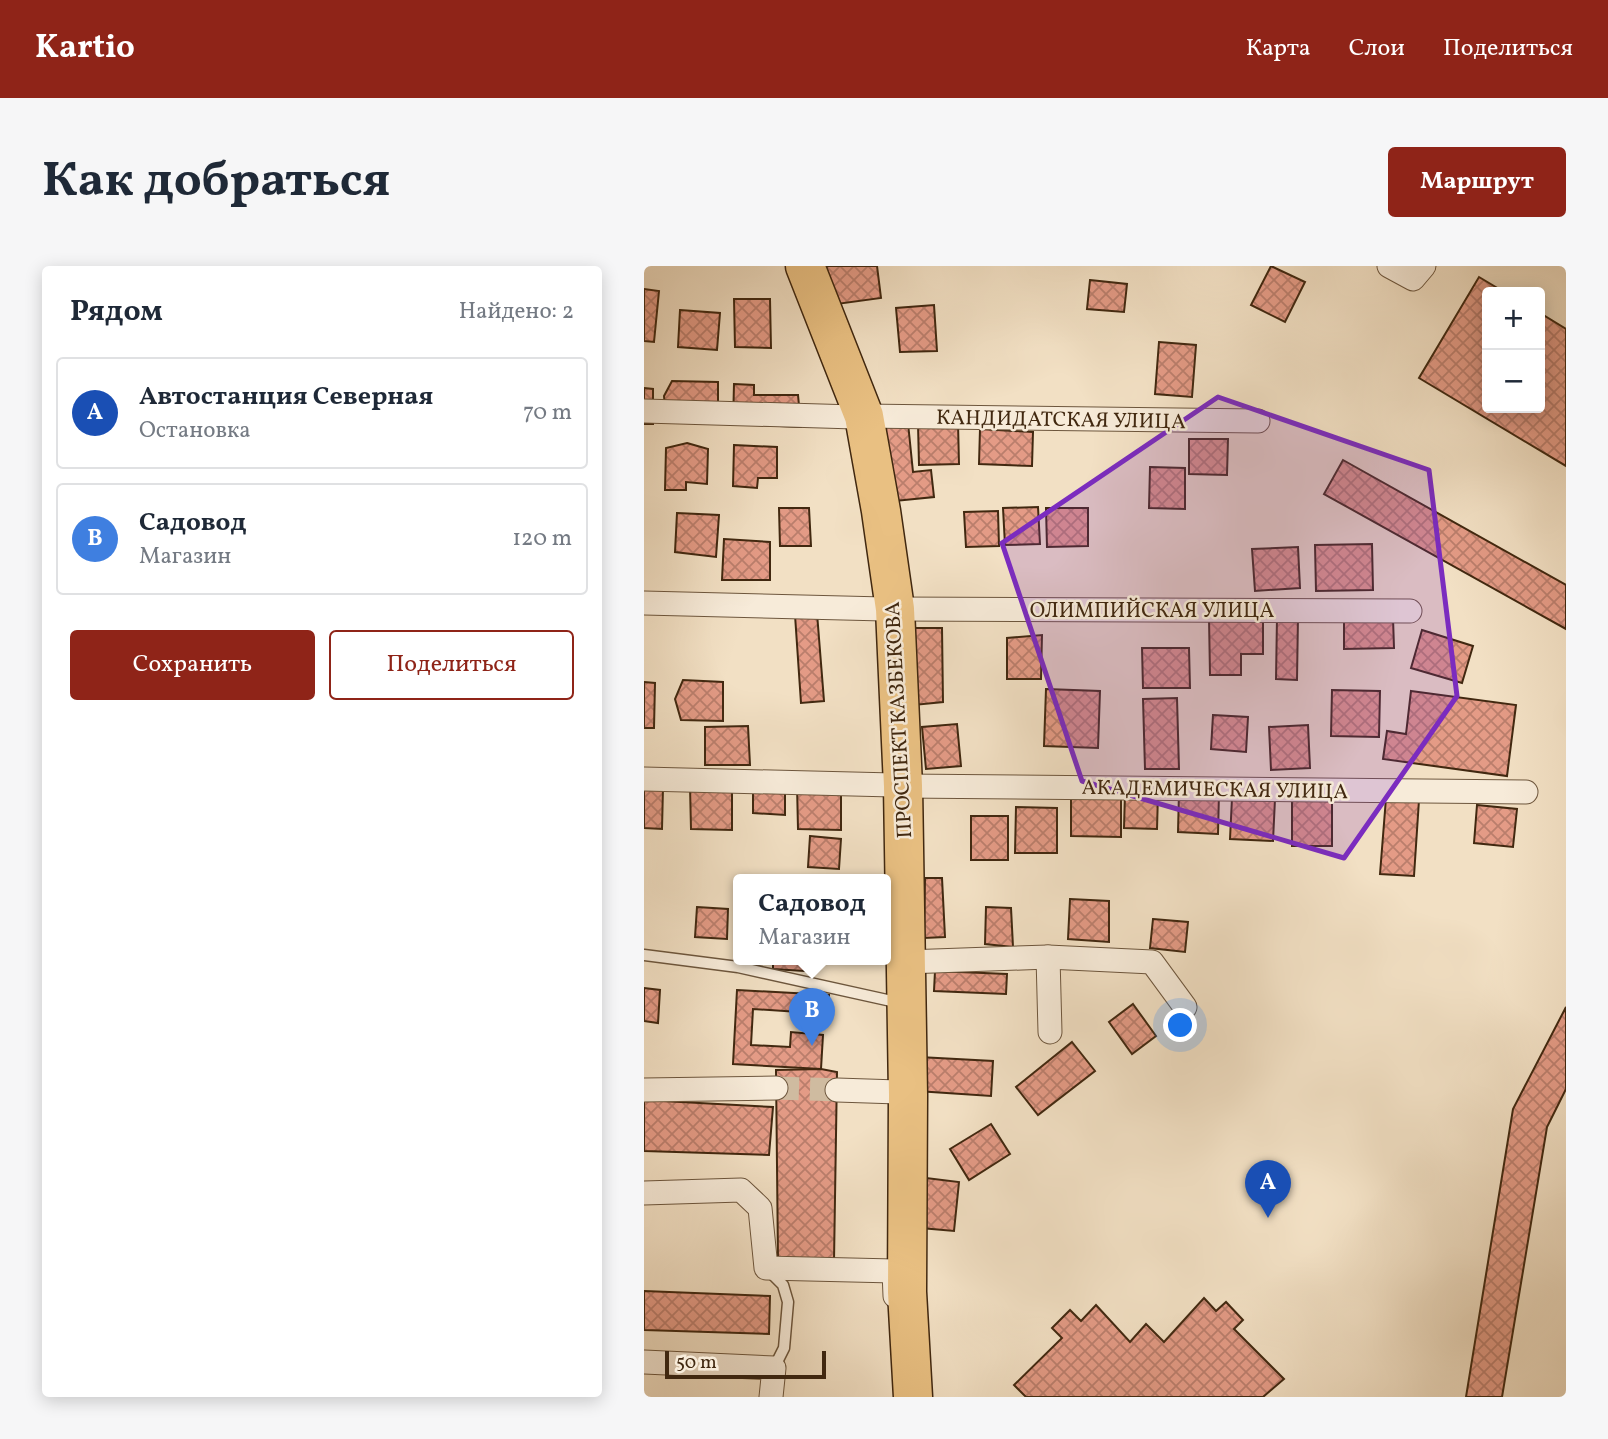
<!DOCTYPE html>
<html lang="ru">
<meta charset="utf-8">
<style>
:root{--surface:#fff;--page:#f6f6f7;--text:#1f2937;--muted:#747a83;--line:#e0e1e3;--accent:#8f2418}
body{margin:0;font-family:Vollkorn,serif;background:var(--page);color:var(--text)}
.controls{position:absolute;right:21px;top:21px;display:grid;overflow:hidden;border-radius:7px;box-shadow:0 4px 18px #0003}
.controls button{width:63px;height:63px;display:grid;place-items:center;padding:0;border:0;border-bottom:2px solid var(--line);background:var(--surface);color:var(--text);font:35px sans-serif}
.scale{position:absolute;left:21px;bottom:18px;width:161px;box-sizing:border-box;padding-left:7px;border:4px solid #412810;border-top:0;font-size:19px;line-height:24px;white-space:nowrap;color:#412810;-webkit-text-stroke:5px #f7ebd9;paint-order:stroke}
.you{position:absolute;left:537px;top:760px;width:24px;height:24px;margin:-18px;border:5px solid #fff;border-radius:50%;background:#1a73e8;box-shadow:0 0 0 10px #1a73e833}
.badge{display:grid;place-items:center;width:46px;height:46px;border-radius:50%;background:var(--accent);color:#fff;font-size:23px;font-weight:700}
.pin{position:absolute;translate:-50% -58px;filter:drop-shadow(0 2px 4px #0008)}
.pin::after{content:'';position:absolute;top:37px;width:24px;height:21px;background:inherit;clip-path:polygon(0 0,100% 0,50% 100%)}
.popup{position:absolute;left:89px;top:608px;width:158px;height:91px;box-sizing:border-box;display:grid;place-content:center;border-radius:7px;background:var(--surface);filter:drop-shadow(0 2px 5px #0005);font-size:23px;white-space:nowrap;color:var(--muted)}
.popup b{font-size:26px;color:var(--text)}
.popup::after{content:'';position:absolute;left:50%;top:100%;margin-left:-14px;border:14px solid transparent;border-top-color:var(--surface)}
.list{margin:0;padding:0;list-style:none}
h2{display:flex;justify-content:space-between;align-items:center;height:91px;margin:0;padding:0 28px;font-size:30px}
h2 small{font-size:23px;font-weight:400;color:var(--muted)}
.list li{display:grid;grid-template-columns:46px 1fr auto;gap:21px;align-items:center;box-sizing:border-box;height:112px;margin:0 14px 14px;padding:0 14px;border:2px solid var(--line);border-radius:7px}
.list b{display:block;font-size:26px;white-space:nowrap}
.list p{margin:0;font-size:23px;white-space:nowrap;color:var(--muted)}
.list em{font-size:23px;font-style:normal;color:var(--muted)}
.actions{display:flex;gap:14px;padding:21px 28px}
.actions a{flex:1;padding:16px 0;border:2px solid var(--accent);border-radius:7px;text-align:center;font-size:24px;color:var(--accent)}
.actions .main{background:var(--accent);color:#fff}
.map{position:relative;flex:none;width:922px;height:1131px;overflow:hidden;border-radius:7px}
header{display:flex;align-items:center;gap:42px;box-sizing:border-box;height:98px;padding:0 35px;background:var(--accent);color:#fff}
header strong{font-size:33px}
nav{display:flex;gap:38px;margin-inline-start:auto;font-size:24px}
.intro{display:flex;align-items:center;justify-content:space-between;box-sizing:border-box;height:168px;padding:0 42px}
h1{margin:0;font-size:49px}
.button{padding:18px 32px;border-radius:7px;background:var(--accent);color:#fff;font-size:24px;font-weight:700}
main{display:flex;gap:42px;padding:0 42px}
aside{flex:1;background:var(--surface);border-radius:7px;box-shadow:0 4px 18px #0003}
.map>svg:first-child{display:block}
.building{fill:url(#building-cross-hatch);stroke:#412810;stroke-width:2}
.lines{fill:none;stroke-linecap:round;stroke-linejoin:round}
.street-tunnel{stroke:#cfbba0;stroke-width:23;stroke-dasharray:23 11;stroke-linecap:butt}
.lane-casing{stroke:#6d563d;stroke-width:13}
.street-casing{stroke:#6d563d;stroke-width:25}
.highway-casing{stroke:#412810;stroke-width:41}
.lane{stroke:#f7ebd9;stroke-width:10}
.street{stroke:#f7ebd9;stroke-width:23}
.highway{stroke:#e9c082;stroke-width:38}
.marked{fill:#7b2cbf;fill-opacity:0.2;stroke:#7b2cbf;stroke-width:5;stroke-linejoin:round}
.labels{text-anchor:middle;stroke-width:5;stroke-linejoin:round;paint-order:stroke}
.street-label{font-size:21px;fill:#412810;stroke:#f7ebd9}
</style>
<header>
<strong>Kartio</strong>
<nav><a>Карта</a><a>Слои</a><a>Поделиться</a></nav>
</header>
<div class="intro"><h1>Как добраться</h1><a class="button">Маршрут</a></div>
<main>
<aside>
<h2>Рядом<small>Найдено: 2</small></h2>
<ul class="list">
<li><span class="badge" style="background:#1a4fb4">A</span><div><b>Автостанция Северная</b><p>Остановка</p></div><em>70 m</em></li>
<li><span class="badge" style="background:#3f7fe0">B</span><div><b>Садовод</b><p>Магазин</p></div><em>120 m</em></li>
</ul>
<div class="actions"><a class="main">Сохранить</a><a>Поделиться</a></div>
</aside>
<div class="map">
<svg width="922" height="1131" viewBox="0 0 922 1131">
<defs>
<pattern id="building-cross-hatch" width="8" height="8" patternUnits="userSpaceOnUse" patternTransform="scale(1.75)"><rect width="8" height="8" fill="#e49b86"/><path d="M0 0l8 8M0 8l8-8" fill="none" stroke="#ba7e6c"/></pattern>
</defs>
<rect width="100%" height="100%" fill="#f2e0c4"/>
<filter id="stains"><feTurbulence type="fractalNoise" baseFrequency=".00286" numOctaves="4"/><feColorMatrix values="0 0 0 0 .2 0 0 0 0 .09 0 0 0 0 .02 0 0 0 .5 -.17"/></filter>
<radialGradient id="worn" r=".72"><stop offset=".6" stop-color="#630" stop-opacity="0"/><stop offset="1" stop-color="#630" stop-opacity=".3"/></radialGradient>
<g class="building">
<path d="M182,0H233L237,32L193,38Z"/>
<path d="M627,0L661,16L641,56L607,39Z"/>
<path d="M835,11L860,26H843V142H896V47L922,63V200L775,112Z"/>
<path d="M446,14L483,18L480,46L443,43Z"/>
<path d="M0,23L15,25L10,76L0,75Z"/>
<path d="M90,33H126L127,82L91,81Z"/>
<path d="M290,39L293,85L256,86L252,42Z"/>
<path d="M36,44L76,47L73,84L34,81Z"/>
<path d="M515,76L552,79L548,131L511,128Z"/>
<path d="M28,115L74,116V158L22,155L20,130Z"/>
<path d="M90,118L110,119V129H154L157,161L89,158Z"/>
<path d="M0,122L9,123V158H0Z"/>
<path d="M264,157L269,206L287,204L290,231L241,236L233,160Z"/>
<path d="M314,157L315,198L275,199L274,158Z"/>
<path d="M336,163L389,166L388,200L335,198Z"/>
<path d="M545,173H584L583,209L545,208Z"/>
<path d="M43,177L64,183L63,218L42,216V224H21L22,182Z"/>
<path d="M90,179L133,181V212H114L113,222L89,220Z"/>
<path d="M699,194L922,319V363L680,228Z"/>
<path d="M506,201L541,202V243L505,242Z"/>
<path d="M394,241L396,278L361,279L359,242Z"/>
<path d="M135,242H165L167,280H136Z"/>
<path d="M402,242H444V280L403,281Z"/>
<path d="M354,245L355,280L322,281L320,246Z"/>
<path d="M33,247L75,249L72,291L31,286Z"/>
<path d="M80,273L126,276V314H78Z"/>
<path d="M728,278L729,324L672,325L671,279Z"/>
<path d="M654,281L656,322L611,325L608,283Z"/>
<path d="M173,347L180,435L157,437L151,349Z"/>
<path d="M633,351H654L653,414L632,413Z"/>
<path d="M565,352H619V388H597V409H566Z"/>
<path d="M749,352L750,382L700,383V354Z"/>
<path d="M269,362H298L299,436L270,439Z"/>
<path d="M778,364L829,380L818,417L767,402Z"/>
<path d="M398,369L397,413H363V372Z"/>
<path d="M498,382H545L546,422H499Z"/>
<path d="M39,414L79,416V455L37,454L31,433Z"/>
<path d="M0,416L11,417L10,462H0Z"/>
<path d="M402,423L456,425L454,482L400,480Z"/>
<path d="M688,424L736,425L735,471L687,470Z"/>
<path d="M767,425L872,439L863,510L739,493L743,465L762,468Z"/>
<path d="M533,432L535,503H501L499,433Z"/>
<path d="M569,449L604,451L602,486L567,483Z"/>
<path d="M313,458L317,500L282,503L278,461Z"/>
<path d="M664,459L666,502L627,504L625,461Z"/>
<path d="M104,460L106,499H61V461Z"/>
<path d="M0,513L19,522L18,563L0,562Z"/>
<path d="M153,519L197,520V564L154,563Z"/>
<path d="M46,521L88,523V564L47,563Z"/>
<path d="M109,521L141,522V549L109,547Z"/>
<path d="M535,526L575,527L574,568L534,566Z"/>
<path d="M481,527L514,528L513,563L480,562Z"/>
<path d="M427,528H477V571L427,570Z"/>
<rect x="648" y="528" width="40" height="52"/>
<path d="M588,532L631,533L629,575L586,573Z"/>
<path d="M742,532L775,534L770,610L736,608Z"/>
<path d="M833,539L873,543L869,581L830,577Z"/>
<path d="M372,541L413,542V587H371Z"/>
<rect x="327" y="550" width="37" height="44"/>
<path d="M166,570L197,573L195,603L164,601Z"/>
<path d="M281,612H298L301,671L280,672Z"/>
<path d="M426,633L465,635V676L424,673Z"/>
<path d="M53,641L84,643L83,673L51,671Z"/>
<path d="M342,641L367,642L369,681L341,678Z"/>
<path d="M509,653L544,656L541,686L506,682Z"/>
<path d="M129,694H161L160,705L129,703Z"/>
<path d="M291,705L363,708L362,728L290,725Z"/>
<path d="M0,722L16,724L14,757L0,755Z"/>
<path d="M93,724L185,729L184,748L109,743L107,779L146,781L147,766L179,769L177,803L89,798Z"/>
<path d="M489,738L512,770L488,788L465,756Z"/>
<path d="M922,741V823L903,861L858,1131H822L869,843Z"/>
<path d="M428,776L451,805L394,849L372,821Z"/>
<path d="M275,791L349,795L347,830L273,825Z"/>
<path d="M177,803L193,806L190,995H134L132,804Z"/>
<path d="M0,834L129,841L125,889L0,885Z"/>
<path d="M347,858L366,888L325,914L306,883Z"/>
<path d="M282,912L315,916L310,965L277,962Z"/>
<path d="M0,1025L126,1030L125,1068L0,1064Z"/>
<path d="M560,1032L572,1045L582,1036L599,1054L590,1063L640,1113L619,1131H382L370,1119L418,1072L408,1062L426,1044L437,1055L452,1039L486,1076L502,1058L520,1076Z"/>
</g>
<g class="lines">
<path class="street-tunnel" d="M132,822L193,824"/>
<defs>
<g id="lane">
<path d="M0,689L94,701L252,736"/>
<path d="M125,1005L139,1019L144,1036L140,1082L130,1102"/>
</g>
<g id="street">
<path d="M745,0L769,13L780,0"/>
<path d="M0,145L211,151"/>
<path d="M220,150L614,155"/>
<path d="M0,337L240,343"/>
<path d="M251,343L766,345"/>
<path d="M0,513L249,519"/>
<path d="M259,520L882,526"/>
<path d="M404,691L406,766"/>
<path d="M262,696L404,691L508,696L541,741"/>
<path d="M0,824L132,822"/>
<path d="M193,824L254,826"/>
<path d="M0,927L97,924L116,942L122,1002L250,1005L251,1030"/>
<path d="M0,1096L130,1102L127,1131"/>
</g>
<path id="highway" d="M161,0L220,150L237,245L251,343L259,520L264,829L263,1026L269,1131"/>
</defs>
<use href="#lane" class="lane-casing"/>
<use href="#street" class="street-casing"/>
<use href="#highway" class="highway-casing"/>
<use href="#lane" class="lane"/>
<use href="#street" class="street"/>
<use href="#highway" class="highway"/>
</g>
<path class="marked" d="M574,131L785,204L813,430L700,592L438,515L358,277Z"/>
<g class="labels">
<g class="street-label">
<text transform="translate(417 153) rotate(1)" y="7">КАНДИДАТСКАЯ УЛИЦА</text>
<text x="508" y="351">ОЛИМПИЙСКАЯ УЛИЦА</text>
<text transform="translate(254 454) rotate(-93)" y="7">ПРОСПЕКТ КАЗБЕКОВА</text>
<text transform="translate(571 523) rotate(1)" y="7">АКАДЕМИЧЕСКАЯ УЛИЦА</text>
</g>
</g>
<rect width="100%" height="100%" filter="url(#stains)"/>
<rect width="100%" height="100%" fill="url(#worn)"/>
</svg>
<div class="controls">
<button>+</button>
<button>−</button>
</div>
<div class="scale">50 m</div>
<div class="you"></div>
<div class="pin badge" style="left:624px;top:952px;background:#1a4fb4">A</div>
<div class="pin badge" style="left:168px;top:780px;background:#3f7fe0">B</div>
<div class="popup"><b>Садовод</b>Магазин</div>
</div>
</main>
